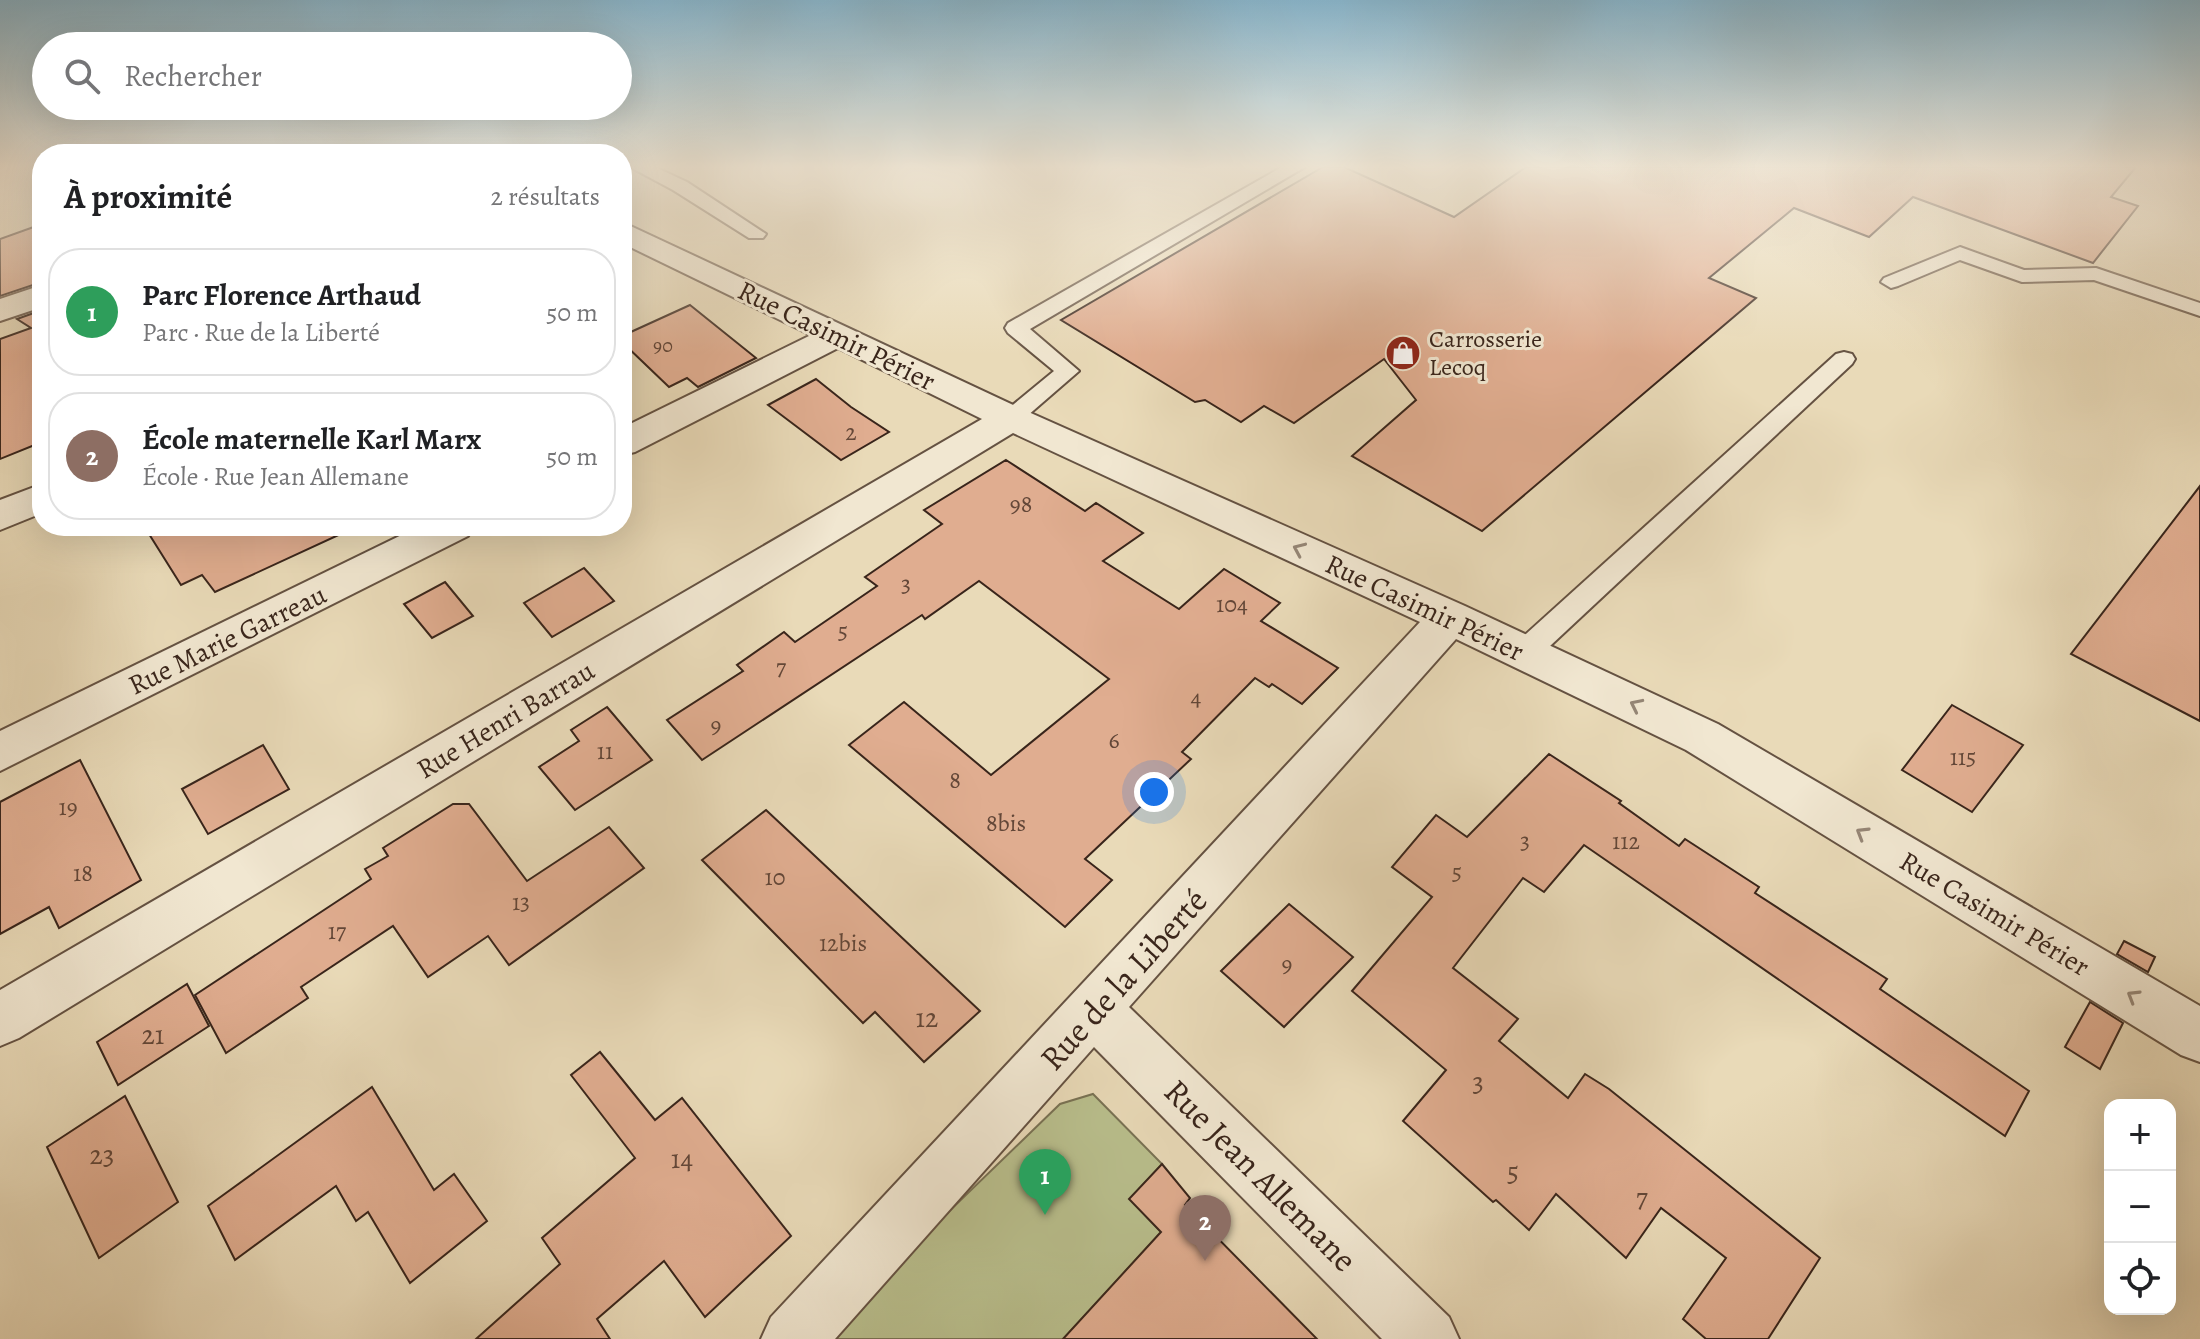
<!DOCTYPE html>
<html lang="fr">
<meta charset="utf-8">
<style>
:root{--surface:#fff;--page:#f6f6f6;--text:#202124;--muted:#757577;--line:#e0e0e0;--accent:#db2777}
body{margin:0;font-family:Alegreya,serif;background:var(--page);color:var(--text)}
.controls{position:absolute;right:24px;bottom:24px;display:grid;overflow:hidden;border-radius:16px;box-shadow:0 8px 32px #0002}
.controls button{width:72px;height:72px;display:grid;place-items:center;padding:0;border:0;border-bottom:2px solid var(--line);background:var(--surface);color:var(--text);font:40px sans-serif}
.you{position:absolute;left:1154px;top:792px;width:28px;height:28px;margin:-20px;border:6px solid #fff;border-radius:50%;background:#1a73e8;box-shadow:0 0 0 12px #1a73e833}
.badge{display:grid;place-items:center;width:52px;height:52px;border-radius:50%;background:var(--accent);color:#fff;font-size:26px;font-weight:700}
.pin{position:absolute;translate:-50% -66px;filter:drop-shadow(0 2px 4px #0008)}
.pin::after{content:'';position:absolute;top:42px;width:28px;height:24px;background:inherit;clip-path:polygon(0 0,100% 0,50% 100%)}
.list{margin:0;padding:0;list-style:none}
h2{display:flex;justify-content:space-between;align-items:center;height:104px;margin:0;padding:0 32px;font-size:34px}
h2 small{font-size:26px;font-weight:400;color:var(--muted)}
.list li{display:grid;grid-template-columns:52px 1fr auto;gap:24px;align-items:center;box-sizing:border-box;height:128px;margin:0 16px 16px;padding:0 16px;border:2px solid var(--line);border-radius:32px}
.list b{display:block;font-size:30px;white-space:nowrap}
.list p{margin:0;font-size:26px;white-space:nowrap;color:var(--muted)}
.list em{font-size:26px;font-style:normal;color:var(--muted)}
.icon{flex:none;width:44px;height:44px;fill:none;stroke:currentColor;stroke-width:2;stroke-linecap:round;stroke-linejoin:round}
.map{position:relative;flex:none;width:2200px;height:1339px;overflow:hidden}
.search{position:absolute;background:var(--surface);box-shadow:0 8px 32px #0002;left:32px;top:32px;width:600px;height:88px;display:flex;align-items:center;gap:20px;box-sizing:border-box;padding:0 28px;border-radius:44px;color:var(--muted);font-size:30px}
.panel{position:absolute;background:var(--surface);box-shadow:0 8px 32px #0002;left:32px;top:144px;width:600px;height:392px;border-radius:32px}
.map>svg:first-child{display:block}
.green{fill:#b9bf8d;stroke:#797254;stroke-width:2}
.building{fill:#e0ad90;stroke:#39251b;stroke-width:2}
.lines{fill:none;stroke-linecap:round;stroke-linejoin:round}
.lane-casing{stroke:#655242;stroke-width:4}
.street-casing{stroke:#655242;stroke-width:4}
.lane{fill:#f1e7d1;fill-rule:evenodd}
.street{fill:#f1e7d1;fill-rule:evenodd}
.oneway{stroke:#958676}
.labels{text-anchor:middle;stroke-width:6;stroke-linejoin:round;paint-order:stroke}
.far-number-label{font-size:20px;fill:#634738}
.far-poi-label{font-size:24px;fill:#39251b;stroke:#f1e7d1;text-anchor:start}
.number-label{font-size:24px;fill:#634738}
.street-label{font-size:28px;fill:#39251b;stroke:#f1e7d1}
.near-number-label{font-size:28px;fill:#634738}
.near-street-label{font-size:34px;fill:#39251b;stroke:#f1e7d1}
</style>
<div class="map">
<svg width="2200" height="1339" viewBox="0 0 2200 1339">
<rect width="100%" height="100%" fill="#e9dab8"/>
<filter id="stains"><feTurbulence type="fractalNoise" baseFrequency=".0025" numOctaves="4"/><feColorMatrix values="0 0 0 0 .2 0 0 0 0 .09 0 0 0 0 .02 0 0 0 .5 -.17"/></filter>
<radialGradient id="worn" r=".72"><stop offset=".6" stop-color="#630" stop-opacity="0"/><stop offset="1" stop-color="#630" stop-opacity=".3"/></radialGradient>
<path class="green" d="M1093,1094L1162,1164L1130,1199L1161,1232L1063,1339H817L1060,1104Z"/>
<g class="building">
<path d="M1323,167H1344L1454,217L1526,167H2136L2111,197L2138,206L2093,263L1913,197L1869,237L1794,208L1709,278L1756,298L1482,531L1352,456L1416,400L1384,359L1294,423L1264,406L1241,422L1205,400L1195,402L1061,320Z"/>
<path d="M42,224V282L0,296V239Z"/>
<path d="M690,305L756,358L698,387L687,378L669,387L622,342V336Z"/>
<path d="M42,310V442L0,459V339L31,328L17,319Z"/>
<path d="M816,379L851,407L889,432L841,460L768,405Z"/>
<path d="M1006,460L1085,511L1096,503L1143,533L1103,561L1179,609L1224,569L1280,603L1261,621L1338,668L1302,704L1272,684L1269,687L1255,678L1182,752L1191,759L1085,859L1112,880L1065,927L849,745L904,702L991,775L1109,679L979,581L925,619L922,615L702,760L667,720L743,671L737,665L784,632L795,642L877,586L865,577L942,524L924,510Z"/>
<path d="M2200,486V721L2071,654Z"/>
<path d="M144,526H358L215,592L202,575L181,585Z"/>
<path d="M584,568L614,601L552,637L524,603Z"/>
<path d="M445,582L473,616L432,638L404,604Z"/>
<path d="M1952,705L2023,745L1972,812L1902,770Z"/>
<path d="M607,707L652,760L575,810L539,767L579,741L571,730Z"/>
<path d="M263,745L289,789L208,834L182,789Z"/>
<path d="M1549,754L1621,801L1619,803L1679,846L1685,839L1759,887L1755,893L1887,979L1880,989L2029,1091L2005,1136L1584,845L1544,892L1523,878L1453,968L1518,1019L1499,1041L1568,1098L1585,1074L1609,1089L1820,1258L1768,1339H1706L1683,1319L1726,1258L1661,1208L1626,1258L1556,1194L1529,1230L1496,1200L1493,1202L1403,1121L1446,1070L1352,991L1432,897L1392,867L1436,815L1467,837Z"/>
<path d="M80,760L141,880L59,928L49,907L0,934V802Z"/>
<path d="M453,804H469L527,881L609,827L644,868L509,965L488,936L428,977L393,926L301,987L308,998L226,1053L195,995L371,879L365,869L388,856L383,848Z"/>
<path d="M766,810L980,1011L924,1062L875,1012L863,1023L702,860Z"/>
<path d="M1289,904L1353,957L1284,1027L1221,971Z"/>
<path d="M2124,941L2155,957L2148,972L2117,954Z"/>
<path d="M187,984L209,1026L118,1085L97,1042Z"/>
<path d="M2090,1002L2123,1023L2100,1069L2065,1047Z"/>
<path d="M600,1052L655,1120L682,1098L791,1236L705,1317L664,1261L597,1319L610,1339H476L560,1264L542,1238L635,1158L571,1075Z"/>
<path d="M372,1087L434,1190L454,1174L487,1221L410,1283L368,1212L356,1221L336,1186L235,1260L208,1206Z"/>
<path d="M125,1096L178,1202L99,1258L47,1147Z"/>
<path d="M1162,1164L1190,1198L1185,1205L1317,1339H1063L1161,1232L1129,1199Z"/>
</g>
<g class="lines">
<defs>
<g id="lane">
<path d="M630,167H655L687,182L766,234L763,238H749L673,190Z"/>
<path d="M1282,167H1305L1030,329L1079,371L1019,423H1003L999,418L1003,413L1054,371L1008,333L1005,328L1008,323Z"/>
<path d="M1960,247L2024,270L2096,268L2200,303V316L2094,280L2022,282L1960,260L1898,286L1891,288L1881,282L1884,278Z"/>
<path d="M1844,352L1852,354L1855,359L1852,364L1535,660L1525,663L1515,660L1511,652L1515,644L1836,354Z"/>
</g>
<g id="street">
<path d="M622,222L1024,410L1465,606L1718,724L2200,1006V1062L2181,1055L1686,750L1456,639L1129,1007L1449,1317L1459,1339H1382L1094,1047L835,1339H761L771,1317L1420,622L1013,433L19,1038L0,1046V990L982,419L838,348L635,452L622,455V428L811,335L622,243Z"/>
<path d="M42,285V307L0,321V299Z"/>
<path d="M42,484V513L0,530V500Z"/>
<path d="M420,526H474L468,536L0,771V731Z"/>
</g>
</defs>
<use href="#lane" class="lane-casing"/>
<use href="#street" class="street-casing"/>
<use href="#lane" class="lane"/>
<use href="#street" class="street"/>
</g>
<defs><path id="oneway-chevron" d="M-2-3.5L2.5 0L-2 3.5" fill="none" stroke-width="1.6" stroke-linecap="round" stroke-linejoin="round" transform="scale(2)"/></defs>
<g class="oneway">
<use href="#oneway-chevron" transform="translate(1299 549) rotate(-156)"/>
<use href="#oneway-chevron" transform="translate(1636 705) rotate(-154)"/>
<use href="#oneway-chevron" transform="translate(1862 833) rotate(-149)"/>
<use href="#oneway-chevron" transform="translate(2133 996) rotate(-149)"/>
</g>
<linearGradient id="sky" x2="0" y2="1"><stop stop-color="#88b7cf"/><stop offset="0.47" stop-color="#f5eedf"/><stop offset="1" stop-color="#f5eedf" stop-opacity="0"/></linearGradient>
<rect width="2200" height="355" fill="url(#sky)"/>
<defs>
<symbol id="shop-disc" viewBox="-11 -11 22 22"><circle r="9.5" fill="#8f2418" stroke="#f1e7d1"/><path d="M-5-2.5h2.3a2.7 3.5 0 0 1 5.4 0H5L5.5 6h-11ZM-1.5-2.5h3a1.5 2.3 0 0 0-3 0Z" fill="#fff"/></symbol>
</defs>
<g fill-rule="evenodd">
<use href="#shop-disc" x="1383" y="333" width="40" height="40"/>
</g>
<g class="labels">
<g class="far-number-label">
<text x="663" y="352">90</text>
</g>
<g class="far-poi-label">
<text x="1429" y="347">Carrosserie<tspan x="1429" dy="28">Lecoq</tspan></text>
</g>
<g class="number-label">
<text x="851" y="440">2</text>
<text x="1021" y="512">98</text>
<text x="906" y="592">3</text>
<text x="1232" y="612">104</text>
<text x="843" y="639">5</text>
<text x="781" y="675">7</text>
<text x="1196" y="705">4</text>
<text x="716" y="733">9</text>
<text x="1114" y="748">6</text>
<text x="605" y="759">11</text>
<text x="1963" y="765">115</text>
<text x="955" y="788">8</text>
<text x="68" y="815">19</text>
<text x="1006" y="831">8bis</text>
<text x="1525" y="849">3</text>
<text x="1626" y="849">112</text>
<text x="1457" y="880">5</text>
<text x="83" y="881">18</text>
<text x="775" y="885">10</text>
<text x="521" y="910">13</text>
<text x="337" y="939">17</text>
<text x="843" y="951">12bis</text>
<text x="1287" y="972">9</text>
</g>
<g class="street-label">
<text transform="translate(837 335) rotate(26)" y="10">Rue Casimir Périer</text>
<text transform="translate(1425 607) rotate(25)" y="10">Rue Casimir Périer</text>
<text transform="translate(227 639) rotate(-26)" y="10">Rue Marie Garreau</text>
<text transform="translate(505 719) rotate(-31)" y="10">Rue Henri Barrau</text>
<text transform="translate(1995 913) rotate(31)" y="10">Rue Casimir Périer</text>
</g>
<g class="near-number-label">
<text x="927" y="1027">12</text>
<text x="153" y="1044">21</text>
<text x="1478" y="1091">3</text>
<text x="102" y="1164">23</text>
<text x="682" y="1168">14</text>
<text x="1513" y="1181">5</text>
<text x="1642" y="1207">7</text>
</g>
<g class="near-street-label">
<text transform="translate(1123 979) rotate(-48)" y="12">Rue de la Liberté</text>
<text transform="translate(1261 1175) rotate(45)" y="12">Rue Jean Allemane</text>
</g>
</g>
<rect width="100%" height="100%" filter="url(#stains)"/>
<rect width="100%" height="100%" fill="url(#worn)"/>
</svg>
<div class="controls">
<button>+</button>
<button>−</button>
<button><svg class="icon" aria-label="locate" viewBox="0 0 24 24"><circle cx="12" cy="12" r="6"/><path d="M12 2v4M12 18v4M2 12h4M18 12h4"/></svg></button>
</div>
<div class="you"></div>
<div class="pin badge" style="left:1045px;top:1215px;background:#2e9e5b">1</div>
<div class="pin badge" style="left:1205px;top:1261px;background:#8d6e63">2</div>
<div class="search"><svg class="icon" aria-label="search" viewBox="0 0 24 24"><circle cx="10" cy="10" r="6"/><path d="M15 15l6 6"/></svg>Rechercher</div>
<section class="panel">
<h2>À proximité<small>2 résultats</small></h2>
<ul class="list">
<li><span class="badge" style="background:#2e9e5b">1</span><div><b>Parc Florence Arthaud</b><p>Parc · Rue de la Liberté</p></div><em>50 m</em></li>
<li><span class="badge" style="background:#8d6e63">2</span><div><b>École maternelle Karl Marx</b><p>École · Rue Jean Allemane</p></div><em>50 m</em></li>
</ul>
</section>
</div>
